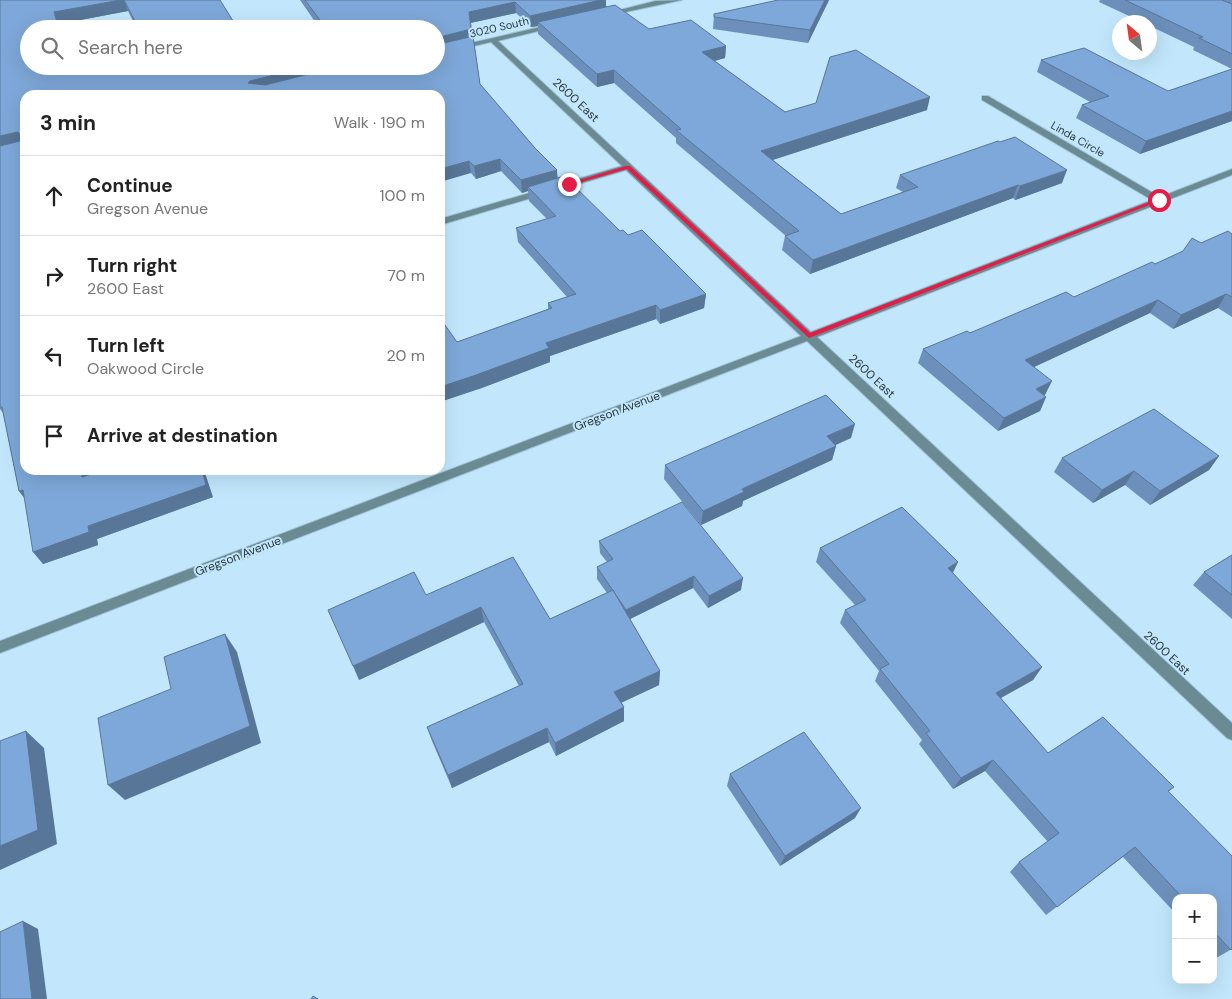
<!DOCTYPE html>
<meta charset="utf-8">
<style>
:root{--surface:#fff;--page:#f6f6f6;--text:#222;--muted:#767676;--line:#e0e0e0}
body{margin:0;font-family:"DM Sans",sans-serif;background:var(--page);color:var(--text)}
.controls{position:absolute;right:15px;bottom:15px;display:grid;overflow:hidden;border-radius:10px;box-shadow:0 5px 20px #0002}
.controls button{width:45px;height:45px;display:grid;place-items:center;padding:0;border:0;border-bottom:1px solid var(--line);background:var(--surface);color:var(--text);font:25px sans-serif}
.compass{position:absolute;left:1112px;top:15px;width:45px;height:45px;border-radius:50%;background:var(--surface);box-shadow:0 5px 20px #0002;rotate:331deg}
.stop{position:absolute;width:15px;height:15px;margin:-11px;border:4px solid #e11d48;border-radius:50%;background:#fff}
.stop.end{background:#e11d48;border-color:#fff;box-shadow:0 1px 5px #0008}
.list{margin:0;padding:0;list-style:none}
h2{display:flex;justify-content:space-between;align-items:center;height:65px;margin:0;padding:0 20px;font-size:21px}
h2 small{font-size:16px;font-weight:400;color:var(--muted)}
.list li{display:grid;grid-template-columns:32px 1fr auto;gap:15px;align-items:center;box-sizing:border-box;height:80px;padding:0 20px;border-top:1px solid var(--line)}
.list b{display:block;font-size:19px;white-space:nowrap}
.list p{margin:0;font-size:16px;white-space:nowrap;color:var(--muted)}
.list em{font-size:16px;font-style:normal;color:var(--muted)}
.icon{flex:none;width:28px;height:28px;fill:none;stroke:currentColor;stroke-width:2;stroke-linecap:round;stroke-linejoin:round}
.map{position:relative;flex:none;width:1232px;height:999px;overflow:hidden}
.search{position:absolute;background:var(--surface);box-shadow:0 5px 20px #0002;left:20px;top:20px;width:425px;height:55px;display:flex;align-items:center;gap:12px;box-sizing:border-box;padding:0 18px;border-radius:28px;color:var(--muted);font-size:19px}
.panel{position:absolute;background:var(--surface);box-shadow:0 5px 20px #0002;left:20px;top:90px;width:425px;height:385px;border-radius:15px}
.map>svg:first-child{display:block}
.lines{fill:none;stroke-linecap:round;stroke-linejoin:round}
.minor-casing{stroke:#a4c4d7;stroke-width:2}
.minor{fill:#6a8b93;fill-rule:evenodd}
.wall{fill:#6c90bb}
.shaded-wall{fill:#587698}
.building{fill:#7ea8d9;stroke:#587698}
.route{fill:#e11d48}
.labels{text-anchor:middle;stroke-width:4;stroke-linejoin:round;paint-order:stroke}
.far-street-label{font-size:11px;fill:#2a3841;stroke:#c2e7fc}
.street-label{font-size:12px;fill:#2a3841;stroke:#c2e7fc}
</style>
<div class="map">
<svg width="1232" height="999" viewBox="0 0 1232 999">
<rect width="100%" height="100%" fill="#c2e7fc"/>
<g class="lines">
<defs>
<g id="minor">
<path d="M682,0L607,16L604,14L655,1Z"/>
<path d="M553,24L557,26L555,27L498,41L811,332L1152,200L982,100V96H988L1160,197L1232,169V175L817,337L1232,723V740L1227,738L807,341L0,653V641L801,336L626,170L440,225V219L622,166L491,42L436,55V51Z"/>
</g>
</defs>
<use href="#minor" class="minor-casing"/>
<use href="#minor" class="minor"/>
</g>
<g class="wall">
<path d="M0,0H220L238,29H137L128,11L59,24L76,72L436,66V29H320L300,0H606V7L649,29L726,46L725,58L715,61L785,112L927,110L773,160L841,214L903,192L896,188L900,175L1062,183L1015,200L1013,198L810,274L782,250L785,236H786L676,143V138L614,83L597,87L538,34V26L531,27L516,13L471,23L480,84L535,148L557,170V178L620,231L628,235L706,294L704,308L660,324L656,319L550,356V362L479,389L457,342L548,309V303L567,297L518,242L516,228L547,219L529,201L528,191L522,193L501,171L476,179L471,173L25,95V470L87,475L213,497L97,539L98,545L43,564L25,499L19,491L3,413L0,409Z"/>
<path d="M829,0L808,43L713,29L714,14Z"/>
<path d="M1100,0H1232V121L1140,154L1076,118L1082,105L1090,102L1037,72L1041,60L1168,91L1232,69L1193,50L1194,47L1150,26V22H1142L1099,2Z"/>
<path d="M1232,233V317L1218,308L1173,329L1150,313L1034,367L1045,395L1044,396L1046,397L1040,411L998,431L918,363L923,349L1074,297L1155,264L1201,243Z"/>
<path d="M851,438L836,445V446L832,460L743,501L742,506L701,525L664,479L665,465Z"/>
<path d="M1219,456L1209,470L1150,505L1125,485L1093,503L1054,472L1062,458Z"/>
<path d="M902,507L958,562L953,573L1042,667L1033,680L1001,698L1048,753L1103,717L1174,787L1168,792L1232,856V949L1216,958L1213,955V898H1176V914L1123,857L1046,915L1010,872L1019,862L1048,842L985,771L953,789L919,744L922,740L875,681L879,671L840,623L845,610L855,605L816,562L820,548Z"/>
<path d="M599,541L741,590L708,608L693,588L630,619L660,671L659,685L621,703L624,707V721L556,756L549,742L452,788L432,741L427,727L519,686L484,622L359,680L426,595L550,619L607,593L597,579V567L607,562L600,553Z"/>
<path d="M1232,555V619L1193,585L1204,572Z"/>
<path d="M730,774L855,818L780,866L727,786Z"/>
</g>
<g class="shaded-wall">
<path d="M121,0H124L128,11L59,24L61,29H59L54,12Z"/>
<path d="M601,0H606V10L538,22V26L531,27L530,16Z"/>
<path d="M825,0H829L808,43L810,30Z"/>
<path d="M515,2L516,13L470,23L469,12Z"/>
<path d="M471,29L473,41L436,50V38Z"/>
<path d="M726,46L725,58L701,64L702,52Z"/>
<path d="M310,66H361L254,93L248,83L250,81Z"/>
<path d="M614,70V83L597,87V74Z"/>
<path d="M930,97L927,110L760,164L761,151Z"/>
<path d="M1232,111V121L1140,154L1146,141Z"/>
<path d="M18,132L25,144L0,150V136Z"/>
<path d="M500,159L501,171L476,179L474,166Z"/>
<path d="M469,161L471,173L440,182V169Z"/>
<path d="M557,170L558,183L528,187V191L522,193L521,180Z"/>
<path d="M1067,170L1062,183L1015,200L1020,186Z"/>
<path d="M1018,185L1013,198L810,274L813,260Z"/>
<path d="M706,294L704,308L660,324V310Z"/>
<path d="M1226,294L1218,308L1173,329L1181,315Z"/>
<path d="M1158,300L1150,313L1019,374L1025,360Z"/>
<path d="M656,305V319L550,356V362L479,389L440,402V387L546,343Z"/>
<path d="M1052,381L1045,395L1029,403L1036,389Z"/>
<path d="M1046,397L1040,411L998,431L1004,418Z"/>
<path d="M855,424L851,438L823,450L827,436Z"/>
<path d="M836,446L832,460L743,501L742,506L701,525L703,511L742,489Z"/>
<path d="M1219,456L1209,470L1150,505L1160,491Z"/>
<path d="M81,470H86L91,490L82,477Z"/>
<path d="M202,470H204L213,497L97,539L98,545L43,564L33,552L88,526Z"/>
<path d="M1134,471L1125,485L1093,503L1102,490Z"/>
<path d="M23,490L29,504L19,491Z"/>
<path d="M958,562L951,575L948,568Z"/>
<path d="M694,576L693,588L626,621V610Z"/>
<path d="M743,578L741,590L708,608L709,596Z"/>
<path d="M481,607L484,622L359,680L353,666Z"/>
<path d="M225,634L237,652L261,743L125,800L108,785Z"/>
<path d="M1042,667L1033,680L988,705L996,693Z"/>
<path d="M660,671L659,685L614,706V692Z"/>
<path d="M624,707V721L556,756L555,743Z"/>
<path d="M547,728L549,742L452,788L448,775Z"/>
<path d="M26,731L44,748L57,844L0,870V846Z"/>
<path d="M993,760L985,771L953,789L961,778Z"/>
<path d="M861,808L855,818L780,866L785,856Z"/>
<path d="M23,921L38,929L47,999H32Z"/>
</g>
<g class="building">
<path d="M0,0H121L54,12L59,29H29V66H72L74,72L103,66H310L250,81L248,83L265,85L341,66H436V45L473,36L480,84L535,148L557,170L521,180L500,159L474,166L469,161L440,169V95H25V470H81L82,477L104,470H141V471L145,470H202L206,485L88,526L89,532L33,552L23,490L19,491L2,407H0V146L20,141V134L18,132L0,136Z"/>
<path d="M124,0H220L238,29H139Z"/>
<path d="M305,0H601L530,16L515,2L469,12L471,29L436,38V29H324L326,28Z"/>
<path d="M778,0H825L810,30L714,17V14Z"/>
<path d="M1125,0H1222L1232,4V54L1199,38L1203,37Z"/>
<path d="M615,5L649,29L691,20L726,46L702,52L785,112L816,103L830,57L856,50L930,97L761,151L841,214L918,187L900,175L998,141L1000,142L1015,137L1067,170L1020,186L1018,185L813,260L785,236L799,231L676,130L681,129L614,70L597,74L538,22Z"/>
<path d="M1084,48L1168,91L1232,69V111L1146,141L1082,105L1109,96L1041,60Z"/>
<path d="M564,176L620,231L623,230L628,235L642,230L706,294L660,310L656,305L546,343L549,348L476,375L440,387V318L457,342L552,308L548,303L576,294L516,228L556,216L528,187Z"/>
<path d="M1228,231L1232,234V297L1226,294L1181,315L1158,300L1025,360L1052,381L1036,389L1046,397L1004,418L923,349L967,331L970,333L1066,292L1074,297L1152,262L1155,264L1183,251L1192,238L1201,243Z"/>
<path d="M826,395L855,424L827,436L836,446L742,489L744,492L703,511L665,465Z"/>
<path d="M1154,409L1219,456L1160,491L1134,471L1102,490L1062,458Z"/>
<path d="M682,502L743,578L709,596L694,576L626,610L597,567L613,559L599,541Z"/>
<path d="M902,507L958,562L948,568L1042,667L996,693L1048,753L1103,717L1174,787L1168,791L1232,856V949L1231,950L1213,931V898H1183L1135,847L1057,907L1019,862L1059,833L993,760L961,778L926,733L930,731L880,669L889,664L845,610L866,600L820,548Z"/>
<path d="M1232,555V595L1204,572Z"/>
<path d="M513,557L550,619L613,590L660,671L614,692L624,707L555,743L547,728L448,775L427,727L523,684L481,607L353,666L328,610L414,572L426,595Z"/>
<path d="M225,634L250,726L108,785L98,718L171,689L164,657Z"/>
<path d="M26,731L38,830L0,846V741Z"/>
<path d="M804,732L861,808L785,856L730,774Z"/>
<path d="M23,921L32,999H0V932Z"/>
<path d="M313,996L318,999H311Z"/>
</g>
<path class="route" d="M626,166H630L810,333L1157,199L1162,200L809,338L627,169L571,185L566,184Z"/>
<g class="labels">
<g class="far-street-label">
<text transform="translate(499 27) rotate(-13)" y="4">3020 South</text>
<text transform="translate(1078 139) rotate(30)" y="4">Linda Circle</text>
</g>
<g class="street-label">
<text transform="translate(576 100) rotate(43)" y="4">2600 East</text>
<text transform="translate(872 376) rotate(43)" y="4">2600 East</text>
<text transform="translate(617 411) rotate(-21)" y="4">Gregson Avenue</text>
<text transform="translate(238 556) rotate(-21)" y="4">Gregson Avenue</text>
<text transform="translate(1167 653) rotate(43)" y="4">2600 East</text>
</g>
</g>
</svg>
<div class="controls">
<button>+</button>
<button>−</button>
</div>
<svg class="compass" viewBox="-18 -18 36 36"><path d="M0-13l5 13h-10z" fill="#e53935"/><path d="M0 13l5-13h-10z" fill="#767676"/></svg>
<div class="stop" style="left:1159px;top:200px"></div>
<div class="stop end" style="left:569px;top:184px"></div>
<div class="search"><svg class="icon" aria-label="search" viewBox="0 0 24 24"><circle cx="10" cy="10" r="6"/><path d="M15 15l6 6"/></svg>Search here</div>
<section class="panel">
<h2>3 min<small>Walk · 190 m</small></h2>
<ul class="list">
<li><svg class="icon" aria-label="ahead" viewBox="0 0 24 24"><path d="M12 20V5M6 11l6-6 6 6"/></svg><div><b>Continue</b><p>Gregson Avenue</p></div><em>100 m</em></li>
<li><svg class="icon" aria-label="right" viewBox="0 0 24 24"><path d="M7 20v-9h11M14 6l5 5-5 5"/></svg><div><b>Turn right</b><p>2600 East</p></div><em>70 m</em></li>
<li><svg class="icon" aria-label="left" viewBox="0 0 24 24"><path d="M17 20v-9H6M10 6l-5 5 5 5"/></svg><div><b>Turn left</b><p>Oakwood Circle</p></div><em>20 m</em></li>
<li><svg class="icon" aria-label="arrive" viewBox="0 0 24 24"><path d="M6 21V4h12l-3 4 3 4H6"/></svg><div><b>Arrive at destination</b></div></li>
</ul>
</section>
</div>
